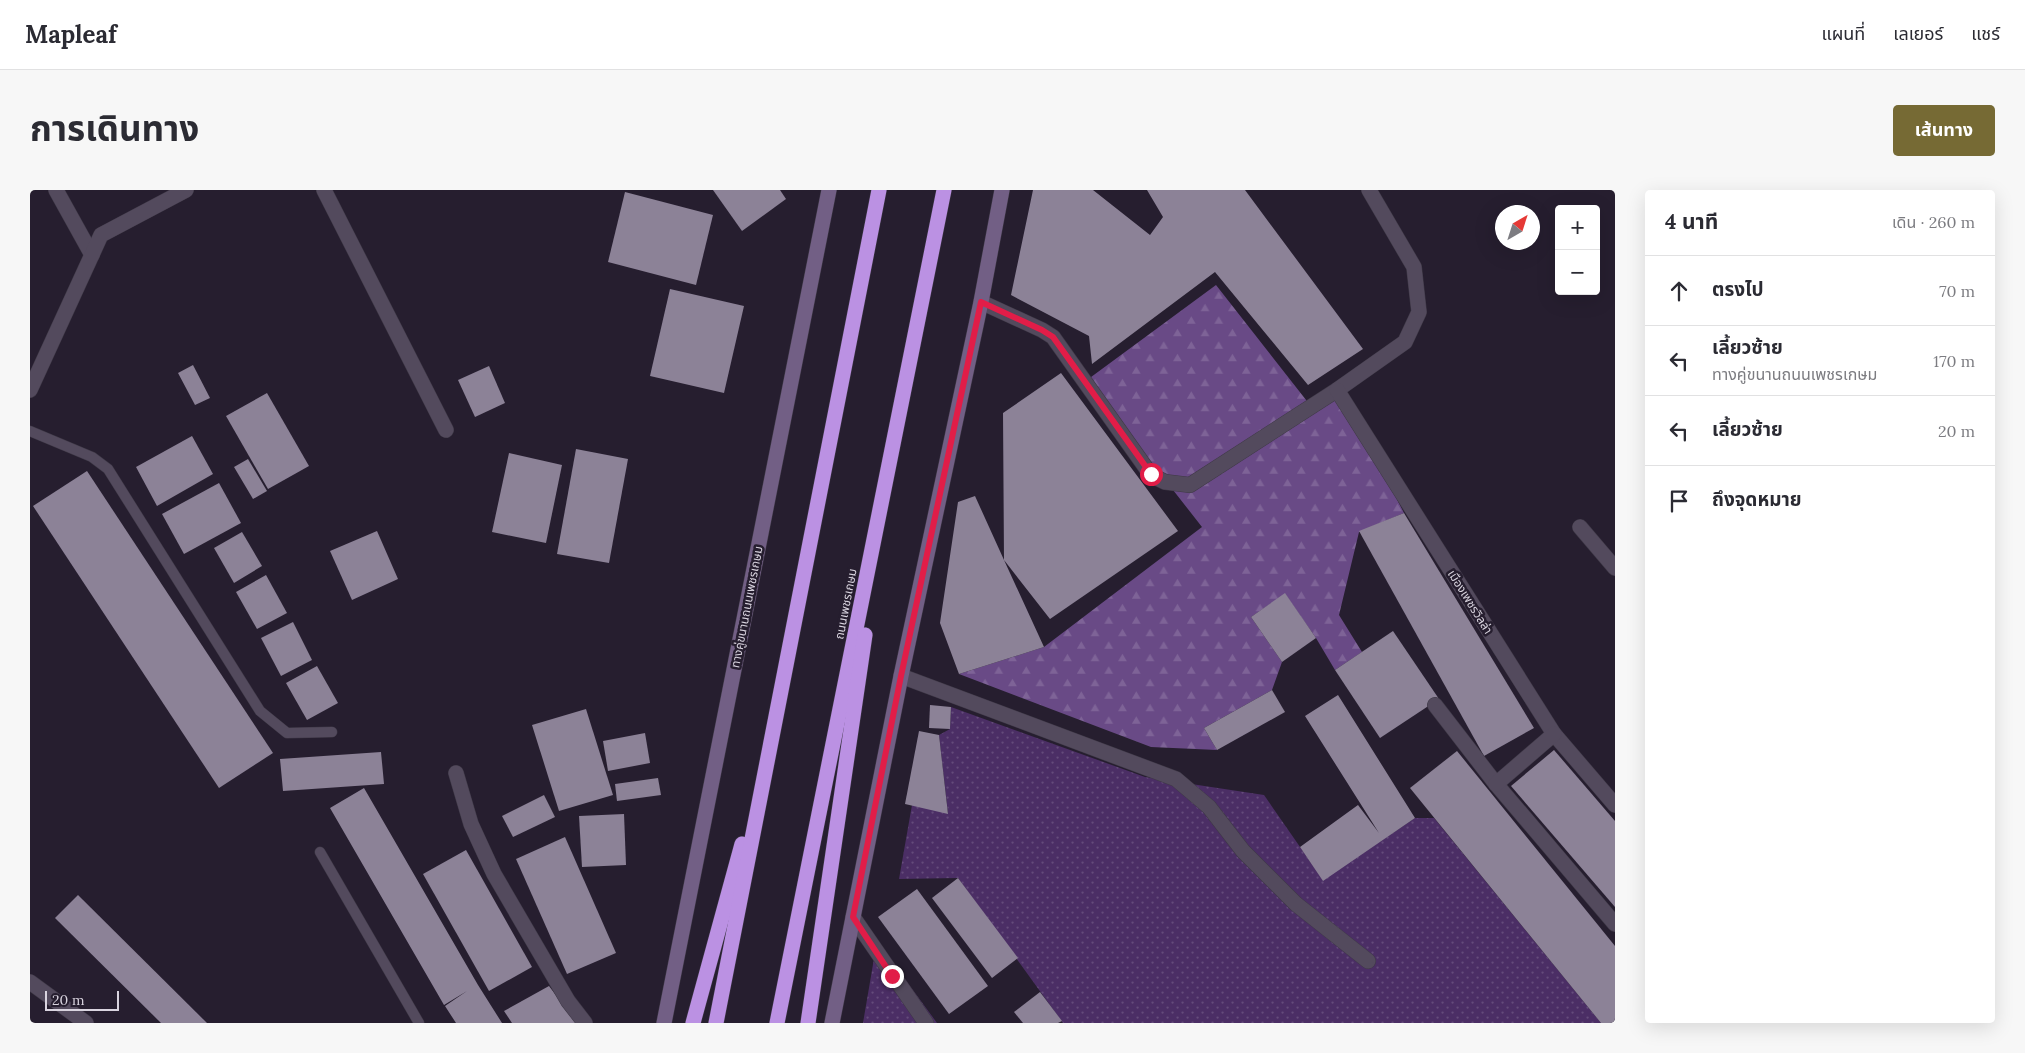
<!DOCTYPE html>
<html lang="th">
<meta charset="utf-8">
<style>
:root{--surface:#fff;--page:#f7f7f7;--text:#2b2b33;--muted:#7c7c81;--line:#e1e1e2;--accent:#766a34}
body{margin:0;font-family:Lora,"Noto Sans Thai",serif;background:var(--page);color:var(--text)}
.controls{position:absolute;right:15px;top:15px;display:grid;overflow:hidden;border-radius:5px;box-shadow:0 5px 20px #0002}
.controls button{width:45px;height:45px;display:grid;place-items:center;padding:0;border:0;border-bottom:1px solid var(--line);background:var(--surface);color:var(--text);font:25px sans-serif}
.compass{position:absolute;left:1465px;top:15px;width:45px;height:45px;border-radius:50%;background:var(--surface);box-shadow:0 5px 20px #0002;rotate:39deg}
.scale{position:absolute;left:15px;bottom:12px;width:74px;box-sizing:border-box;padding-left:5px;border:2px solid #d9d4df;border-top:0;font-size:14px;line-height:18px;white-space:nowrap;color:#d9d4df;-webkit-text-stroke:4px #261e2f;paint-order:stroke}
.stop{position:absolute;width:15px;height:15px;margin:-11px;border:4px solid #e11d48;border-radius:50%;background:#fff}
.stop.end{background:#e11d48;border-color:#fff;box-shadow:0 1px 5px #0008}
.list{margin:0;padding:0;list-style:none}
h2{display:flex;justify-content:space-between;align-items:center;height:65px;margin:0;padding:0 20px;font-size:21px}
h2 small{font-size:16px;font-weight:400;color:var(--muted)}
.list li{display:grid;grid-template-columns:32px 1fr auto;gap:15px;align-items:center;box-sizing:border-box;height:70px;padding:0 20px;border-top:1px solid var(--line)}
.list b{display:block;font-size:19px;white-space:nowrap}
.list p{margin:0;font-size:16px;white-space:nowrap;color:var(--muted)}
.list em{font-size:16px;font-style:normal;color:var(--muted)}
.icon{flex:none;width:28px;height:28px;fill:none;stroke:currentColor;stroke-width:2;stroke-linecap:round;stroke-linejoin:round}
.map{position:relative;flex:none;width:1585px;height:833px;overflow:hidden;border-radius:5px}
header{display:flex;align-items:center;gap:30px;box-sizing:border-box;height:70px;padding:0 25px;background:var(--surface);border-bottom:1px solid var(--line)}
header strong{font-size:24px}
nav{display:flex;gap:28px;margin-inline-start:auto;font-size:18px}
.intro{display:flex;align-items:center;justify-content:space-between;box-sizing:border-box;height:120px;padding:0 30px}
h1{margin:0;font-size:35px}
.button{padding:12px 22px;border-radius:5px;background:var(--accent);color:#fff;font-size:18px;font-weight:700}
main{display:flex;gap:30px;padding:0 30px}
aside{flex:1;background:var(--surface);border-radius:5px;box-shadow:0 5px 20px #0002}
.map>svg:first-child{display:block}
.grass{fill:url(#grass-dots)}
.forest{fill:url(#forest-firs)}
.building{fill:#8c8297}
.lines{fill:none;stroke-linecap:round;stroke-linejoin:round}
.lane-casing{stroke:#3f3947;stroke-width:11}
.street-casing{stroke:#3f3947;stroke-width:16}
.secondary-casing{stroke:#3f3947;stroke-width:16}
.highway-casing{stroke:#3f3947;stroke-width:16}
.lane{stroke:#534a5d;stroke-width:10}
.street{stroke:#534a5d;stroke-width:15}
.secondary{stroke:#725f85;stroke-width:15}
.highway{stroke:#bb91e3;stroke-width:15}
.route{stroke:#e11d48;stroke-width:6}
.labels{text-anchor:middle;stroke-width:5;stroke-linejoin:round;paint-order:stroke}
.street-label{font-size:12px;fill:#d9d4df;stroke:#261e2f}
</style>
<header>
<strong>Mapleaf</strong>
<nav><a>แผนที่</a><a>เลเยอร์</a><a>แชร์</a></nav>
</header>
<div class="intro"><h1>การเดินทาง</h1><a class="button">เส้นทาง</a></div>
<main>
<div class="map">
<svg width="1585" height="833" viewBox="0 0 1585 833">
<defs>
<pattern id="grass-dots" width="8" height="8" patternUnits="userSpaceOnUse" patternTransform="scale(1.25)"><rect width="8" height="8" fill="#4b2e65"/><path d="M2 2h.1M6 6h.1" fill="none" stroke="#644b7b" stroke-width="1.8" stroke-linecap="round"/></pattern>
<pattern id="forest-firs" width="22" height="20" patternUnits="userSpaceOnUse" patternTransform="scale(1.25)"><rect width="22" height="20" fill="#694a86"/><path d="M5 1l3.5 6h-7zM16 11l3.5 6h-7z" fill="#7e6397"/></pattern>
</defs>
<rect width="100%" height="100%" fill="#261e2f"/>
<g class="grass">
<path d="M921,517L1115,587L1234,605L1293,690L1385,628H1404L1571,833H1033L928,688L869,689L882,615L918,623L909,545L920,539Z"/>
<path d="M847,751L907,833H833Z"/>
</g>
<path class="forest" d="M1186,95L1280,215L1308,193L1374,323L1329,342L1309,425L1332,462L1305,480L1286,448L1255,404L1221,427L1252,472L1242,500L1174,538L1187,560L1121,557L929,484L1014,457L1172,337L1057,190Z"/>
<g class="building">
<path d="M683,0H750L756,9L712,41Z"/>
<path d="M1003,0H1063L1120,45L1133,27L1117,0H1215L1333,159L1278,195L1185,82L1062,174L1059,146L981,105Z"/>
<path d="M595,2L683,25L666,95L578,72Z"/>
<path d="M640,99L714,116L694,203L620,186Z"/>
<path d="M163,175L180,208L165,215L148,183Z"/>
<path d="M459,176L475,213L445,227L428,190Z"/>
<path d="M1031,183L1148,341L1020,429L974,370L1014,457L929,484L910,433L928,312L945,306L974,370L973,223Z"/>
<path d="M237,203L279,276L238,299L196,226Z"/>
<path d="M162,246L183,284L127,316L106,277Z"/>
<path d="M546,259L598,269L579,373L527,364Z"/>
<path d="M479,263L532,275L516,353L462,342Z"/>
<path d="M218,269L237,301L223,309L204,277Z"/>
<path d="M57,281L243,563L189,598L3,316Z"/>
<path d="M189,293L211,333L154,364L132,324Z"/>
<path d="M1374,323L1504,538L1454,566L1329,341Z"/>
<path d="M347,341L368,389L322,410L300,361Z"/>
<path d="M212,342L232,376L204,393L184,358Z"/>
<path d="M236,385L257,423L227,439L206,402Z"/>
<path d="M1255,403L1286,448L1252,472L1221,427Z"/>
<path d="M263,432L282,470L251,486L231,448Z"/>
<path d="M1363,441L1409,509L1350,548L1305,480Z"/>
<path d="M287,476L308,513L277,530L256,493Z"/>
<path d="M1242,500L1255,522L1187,560L1174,538Z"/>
<path d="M1308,505L1385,628L1293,691L1270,657L1328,615L1349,643L1275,526Z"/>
<path d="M900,515L921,517L920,539L899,538Z"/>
<path d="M556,519L583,605L529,621L502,535Z"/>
<path d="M889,541L909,545L918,624L875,614Z"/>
<path d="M615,543L620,573L578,581L573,551Z"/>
<path d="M1524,560L1585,631V717L1481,596Z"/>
<path d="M1427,561L1585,756V833H1571L1380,598Z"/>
<path d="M351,562L354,594L253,601L250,569Z"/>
<path d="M628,588L631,605L587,611L585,594Z"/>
<path d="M334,598L448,795L472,833H426L415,816L437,801L414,815L300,618Z"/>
<path d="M514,605L525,627L483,647L472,626Z"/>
<path d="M594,624L596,675L552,677L549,626Z"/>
<path d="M535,647L586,763L537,784L486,669Z"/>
<path d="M436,660L502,777L459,801L393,684Z"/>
<path d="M928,688L988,768L962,788L902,708Z"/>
<path d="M887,699L958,796L919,824L848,727Z"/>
<path d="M48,705L177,833H131L25,728Z"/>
<path d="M519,796L547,833H482L474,821Z"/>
<path d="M1010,802L1032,831L1028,833H993L984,822Z"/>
</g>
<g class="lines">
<defs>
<g id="lane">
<path d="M0,241L62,267L78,279L230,521L257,543L302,542"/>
<path d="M290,662L389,833"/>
</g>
<g id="street">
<path d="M26,0L62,65"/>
<path d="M294,0L416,240"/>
<path d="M951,112L1012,140L1023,147L1121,285L1135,292L1160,295L1307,200L1375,152L1389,122L1384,77L1339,0"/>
<path d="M0,200L71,45L156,0"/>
<path d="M1307,200L1524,544L1585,615"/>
<path d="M1550,337L1585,378"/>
<path d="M871,486L1146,589L1179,617L1213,661L1266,714L1338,771"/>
<path d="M1405,515L1466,594L1585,734"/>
<path d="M426,583L441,634L464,684L538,811L555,833"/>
<path d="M1466,594L1524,544"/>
<path d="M823,727L896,833"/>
<path d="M0,792L56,833"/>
</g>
<g id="secondary">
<path d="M634,833L799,0"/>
<path d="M802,833L871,486L951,112L972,0"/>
</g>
<g id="highway">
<path d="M663,833L712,654"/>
<path d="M686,833L849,0"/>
<path d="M747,833L914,0"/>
<path d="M778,833L835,445"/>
</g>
</defs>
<use href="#lane" class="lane-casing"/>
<use href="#street" class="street-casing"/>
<use href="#secondary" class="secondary-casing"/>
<use href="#highway" class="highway-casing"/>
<use href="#lane" class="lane"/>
<use href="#street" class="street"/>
<use href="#secondary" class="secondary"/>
<use href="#highway" class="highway"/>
</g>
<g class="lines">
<path class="route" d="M862,786L823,727L871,486L951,112L1012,140L1023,147L1121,284"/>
</g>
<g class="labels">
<g class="street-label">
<text transform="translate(1440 412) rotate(58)" y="4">เมืองเพชรวิลล่า</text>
<text transform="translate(816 414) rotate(-79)" y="4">ถนนเพชรเกษม</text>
<text transform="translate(717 417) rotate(-79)" y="4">ทางคู่ขนานถนนเพชรเกษม</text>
</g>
</g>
</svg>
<div class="controls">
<button>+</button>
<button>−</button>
</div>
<svg class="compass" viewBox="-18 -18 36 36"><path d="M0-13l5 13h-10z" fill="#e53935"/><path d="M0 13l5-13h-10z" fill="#7c7c81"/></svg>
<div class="scale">20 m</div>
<div class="stop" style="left:1121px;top:284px"></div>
<div class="stop end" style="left:862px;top:786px"></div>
</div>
<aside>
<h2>4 นาที<small>เดิน · 260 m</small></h2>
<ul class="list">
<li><svg class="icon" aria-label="ahead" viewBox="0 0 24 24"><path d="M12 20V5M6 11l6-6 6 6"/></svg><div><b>ตรงไป</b></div><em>70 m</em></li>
<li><svg class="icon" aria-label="left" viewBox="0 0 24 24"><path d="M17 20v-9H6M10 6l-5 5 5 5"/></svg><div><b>เลี้ยวซ้าย</b><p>ทางคู่ขนานถนนเพชรเกษม</p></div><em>170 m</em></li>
<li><svg class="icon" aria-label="left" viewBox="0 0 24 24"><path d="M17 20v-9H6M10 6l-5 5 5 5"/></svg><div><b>เลี้ยวซ้าย</b></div><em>20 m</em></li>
<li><svg class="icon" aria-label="arrive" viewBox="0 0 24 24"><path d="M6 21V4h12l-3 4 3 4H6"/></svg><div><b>ถึงจุดหมาย</b></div></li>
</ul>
</aside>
</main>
